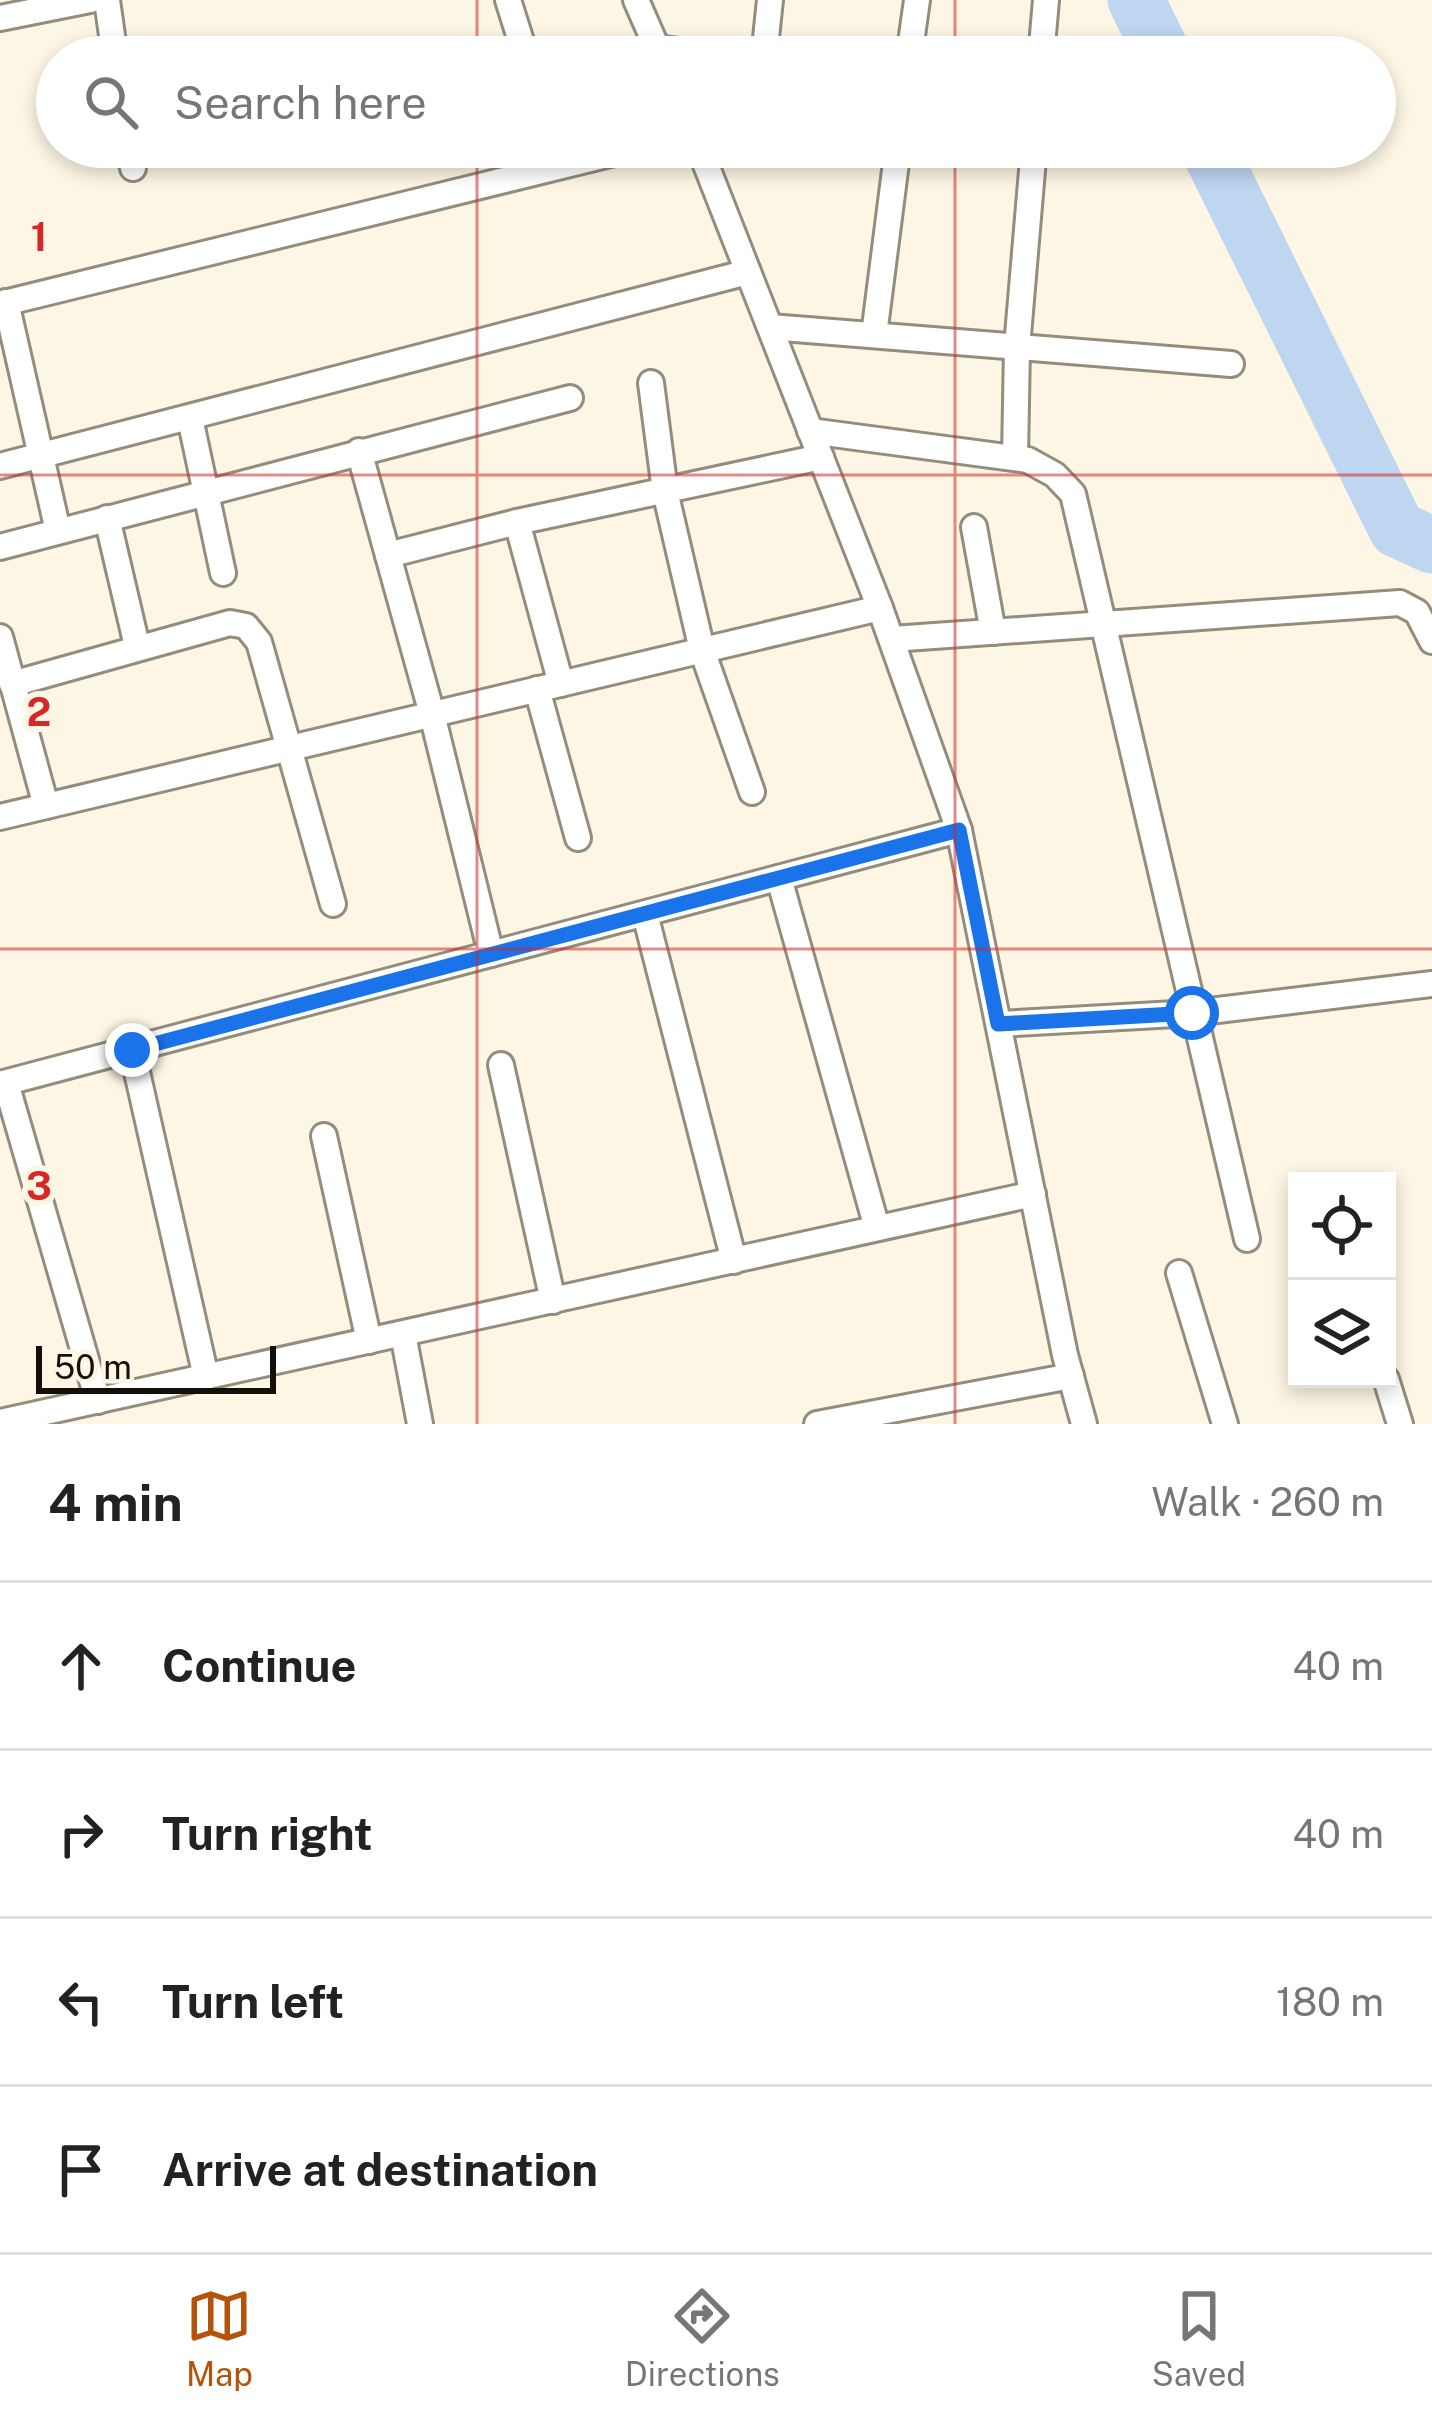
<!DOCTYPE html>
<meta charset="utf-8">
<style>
:root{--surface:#fff;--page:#f2f2f2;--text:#222;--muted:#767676;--line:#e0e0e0;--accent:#b45309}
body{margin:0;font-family:"Public Sans",sans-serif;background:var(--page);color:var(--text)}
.controls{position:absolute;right:36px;bottom:36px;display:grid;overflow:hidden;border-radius:0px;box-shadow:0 6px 18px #0003}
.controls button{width:108px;height:108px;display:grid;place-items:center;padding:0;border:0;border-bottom:3px solid var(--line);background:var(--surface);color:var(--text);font:60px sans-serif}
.scale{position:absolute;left:36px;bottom:30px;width:240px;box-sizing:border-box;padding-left:12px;border:6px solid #13100a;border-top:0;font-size:33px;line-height:42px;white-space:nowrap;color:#13100a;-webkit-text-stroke:9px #fdf6e4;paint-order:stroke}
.stop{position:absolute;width:36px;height:36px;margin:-27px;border:9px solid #1a73e8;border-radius:50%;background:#fff}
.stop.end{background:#1a73e8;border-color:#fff;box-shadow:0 3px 12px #0008}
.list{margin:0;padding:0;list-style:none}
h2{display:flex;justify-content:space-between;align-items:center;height:156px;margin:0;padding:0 48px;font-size:51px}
h2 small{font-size:39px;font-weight:400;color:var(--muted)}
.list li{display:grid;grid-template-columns:78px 1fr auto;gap:36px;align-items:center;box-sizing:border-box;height:168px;padding:0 48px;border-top:3px solid var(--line)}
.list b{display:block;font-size:45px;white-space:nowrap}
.list em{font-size:39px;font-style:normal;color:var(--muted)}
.icon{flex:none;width:66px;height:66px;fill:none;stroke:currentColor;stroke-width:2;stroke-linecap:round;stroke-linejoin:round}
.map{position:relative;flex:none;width:1432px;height:1424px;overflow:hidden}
.search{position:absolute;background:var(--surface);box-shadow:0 6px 18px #0003;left:36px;right:36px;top:36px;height:132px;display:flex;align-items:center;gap:30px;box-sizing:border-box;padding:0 42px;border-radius:66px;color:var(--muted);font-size:45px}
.sheet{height:828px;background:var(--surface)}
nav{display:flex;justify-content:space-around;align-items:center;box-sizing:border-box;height:168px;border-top:3px solid var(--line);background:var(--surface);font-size:33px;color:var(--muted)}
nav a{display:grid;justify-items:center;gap:6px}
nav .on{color:var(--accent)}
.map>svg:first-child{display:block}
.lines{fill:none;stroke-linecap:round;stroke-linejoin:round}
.river{stroke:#bfd6f1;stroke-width:57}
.street-casing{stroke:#938d7d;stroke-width:30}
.street{stroke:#fff;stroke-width:24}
.route{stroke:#1a73e8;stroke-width:15}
.grid{fill:none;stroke:#d62828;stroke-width:3;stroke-opacity:0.55}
.grid-label{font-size:39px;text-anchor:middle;font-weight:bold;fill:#d62828;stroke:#fdf6e4;stroke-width:12;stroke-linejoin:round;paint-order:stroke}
</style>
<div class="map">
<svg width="1432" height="1424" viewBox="0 0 1432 1424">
<rect width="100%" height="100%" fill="#fdf6e4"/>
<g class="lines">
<g class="river">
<path d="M1136,0L1164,57"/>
<path d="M1208,147L1397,529L1432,545"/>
</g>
<defs>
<g id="street">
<path d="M107,0L115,57"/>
<path d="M508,0L526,57"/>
<path d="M636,0L661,57"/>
<path d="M0,18L90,0"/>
<path d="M657,48L724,57"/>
<path d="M764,57L770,0"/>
<path d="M909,57L917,0"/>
<path d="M1041,57L1046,0"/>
<path d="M129,147L133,168"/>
<path d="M699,147L880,608L959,830L1065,1355L1084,1424"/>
<path d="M6,302L58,531"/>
<path d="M0,304L639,147"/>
<path d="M770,327L1231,364"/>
<path d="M874,335L898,147"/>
<path d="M651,383L665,491L702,650L752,792"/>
<path d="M190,418L223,573"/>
<path d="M810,431L1028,460L1055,475L1073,494L1247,1239"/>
<path d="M359,451L432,714L491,954"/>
<path d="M1015,458L1017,347L1034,147"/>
<path d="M0,466L748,272"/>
<path d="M107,518L137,646"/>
<path d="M517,522L561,684"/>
<path d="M974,527L993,632"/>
<path d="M0,547L570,398"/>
<path d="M388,555L517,522L821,457"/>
<path d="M0,637L46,806"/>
<path d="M892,639L1400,603L1417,612L1432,641"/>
<path d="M12,684L230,623L246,626L259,642L333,904"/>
<path d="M537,689L578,838"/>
<path d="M0,817L880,608"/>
<path d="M779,878L877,1228"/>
<path d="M645,914L734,1261"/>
<path d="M999,1024L1193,1013L1432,984"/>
<path d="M132,1050L206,1377"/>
<path d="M501,1065L553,1301"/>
<path d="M6,1083L98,1401"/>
<path d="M0,1084L959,830"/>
<path d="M324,1136L369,1341"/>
<path d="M1179,1273L1225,1424"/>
<path d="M403,1334L420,1424"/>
<path d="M1386,1379L1400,1424"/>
<path d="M0,1422L1033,1194"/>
<path d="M817,1424L1071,1376"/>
</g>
</defs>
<use href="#street" class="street-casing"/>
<use href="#street" class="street"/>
</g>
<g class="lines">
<path class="route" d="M132,1050L959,830L998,1024L1192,1013"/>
</g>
<path class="grid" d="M477,0V57M955,0V57M477,147V1424M955,147V1424M0,475H1432M0,949H1432"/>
<g class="grid-label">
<text x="39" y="251">1</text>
<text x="39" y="726">2</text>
<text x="39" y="1200">3</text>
</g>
</svg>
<div class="controls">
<button><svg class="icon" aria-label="locate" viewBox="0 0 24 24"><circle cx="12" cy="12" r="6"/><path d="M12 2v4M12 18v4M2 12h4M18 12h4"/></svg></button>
<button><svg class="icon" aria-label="layers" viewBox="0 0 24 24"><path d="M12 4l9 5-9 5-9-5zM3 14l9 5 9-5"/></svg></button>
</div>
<div class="scale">50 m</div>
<div class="stop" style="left:1192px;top:1013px"></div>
<div class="stop end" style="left:132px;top:1050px"></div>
<div class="search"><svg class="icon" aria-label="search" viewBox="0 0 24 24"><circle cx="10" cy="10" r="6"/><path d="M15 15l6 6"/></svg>Search here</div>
</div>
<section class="sheet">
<h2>4 min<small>Walk · 260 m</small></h2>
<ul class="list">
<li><svg class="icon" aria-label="ahead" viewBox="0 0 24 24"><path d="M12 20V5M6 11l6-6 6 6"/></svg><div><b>Continue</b></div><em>40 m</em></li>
<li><svg class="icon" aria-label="right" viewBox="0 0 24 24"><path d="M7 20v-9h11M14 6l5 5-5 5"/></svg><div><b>Turn right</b></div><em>40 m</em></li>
<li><svg class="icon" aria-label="left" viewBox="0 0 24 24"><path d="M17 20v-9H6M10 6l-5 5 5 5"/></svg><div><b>Turn left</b></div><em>180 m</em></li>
<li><svg class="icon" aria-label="arrive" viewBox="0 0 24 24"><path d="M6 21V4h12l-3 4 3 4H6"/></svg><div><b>Arrive at destination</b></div></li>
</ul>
</section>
<nav>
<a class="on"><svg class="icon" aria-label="map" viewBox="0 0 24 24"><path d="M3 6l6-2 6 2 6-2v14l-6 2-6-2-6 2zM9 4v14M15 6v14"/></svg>Map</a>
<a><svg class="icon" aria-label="directions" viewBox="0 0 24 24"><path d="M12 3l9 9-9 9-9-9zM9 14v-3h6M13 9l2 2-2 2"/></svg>Directions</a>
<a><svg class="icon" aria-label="saved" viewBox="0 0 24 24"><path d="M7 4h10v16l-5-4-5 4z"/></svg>Saved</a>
</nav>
